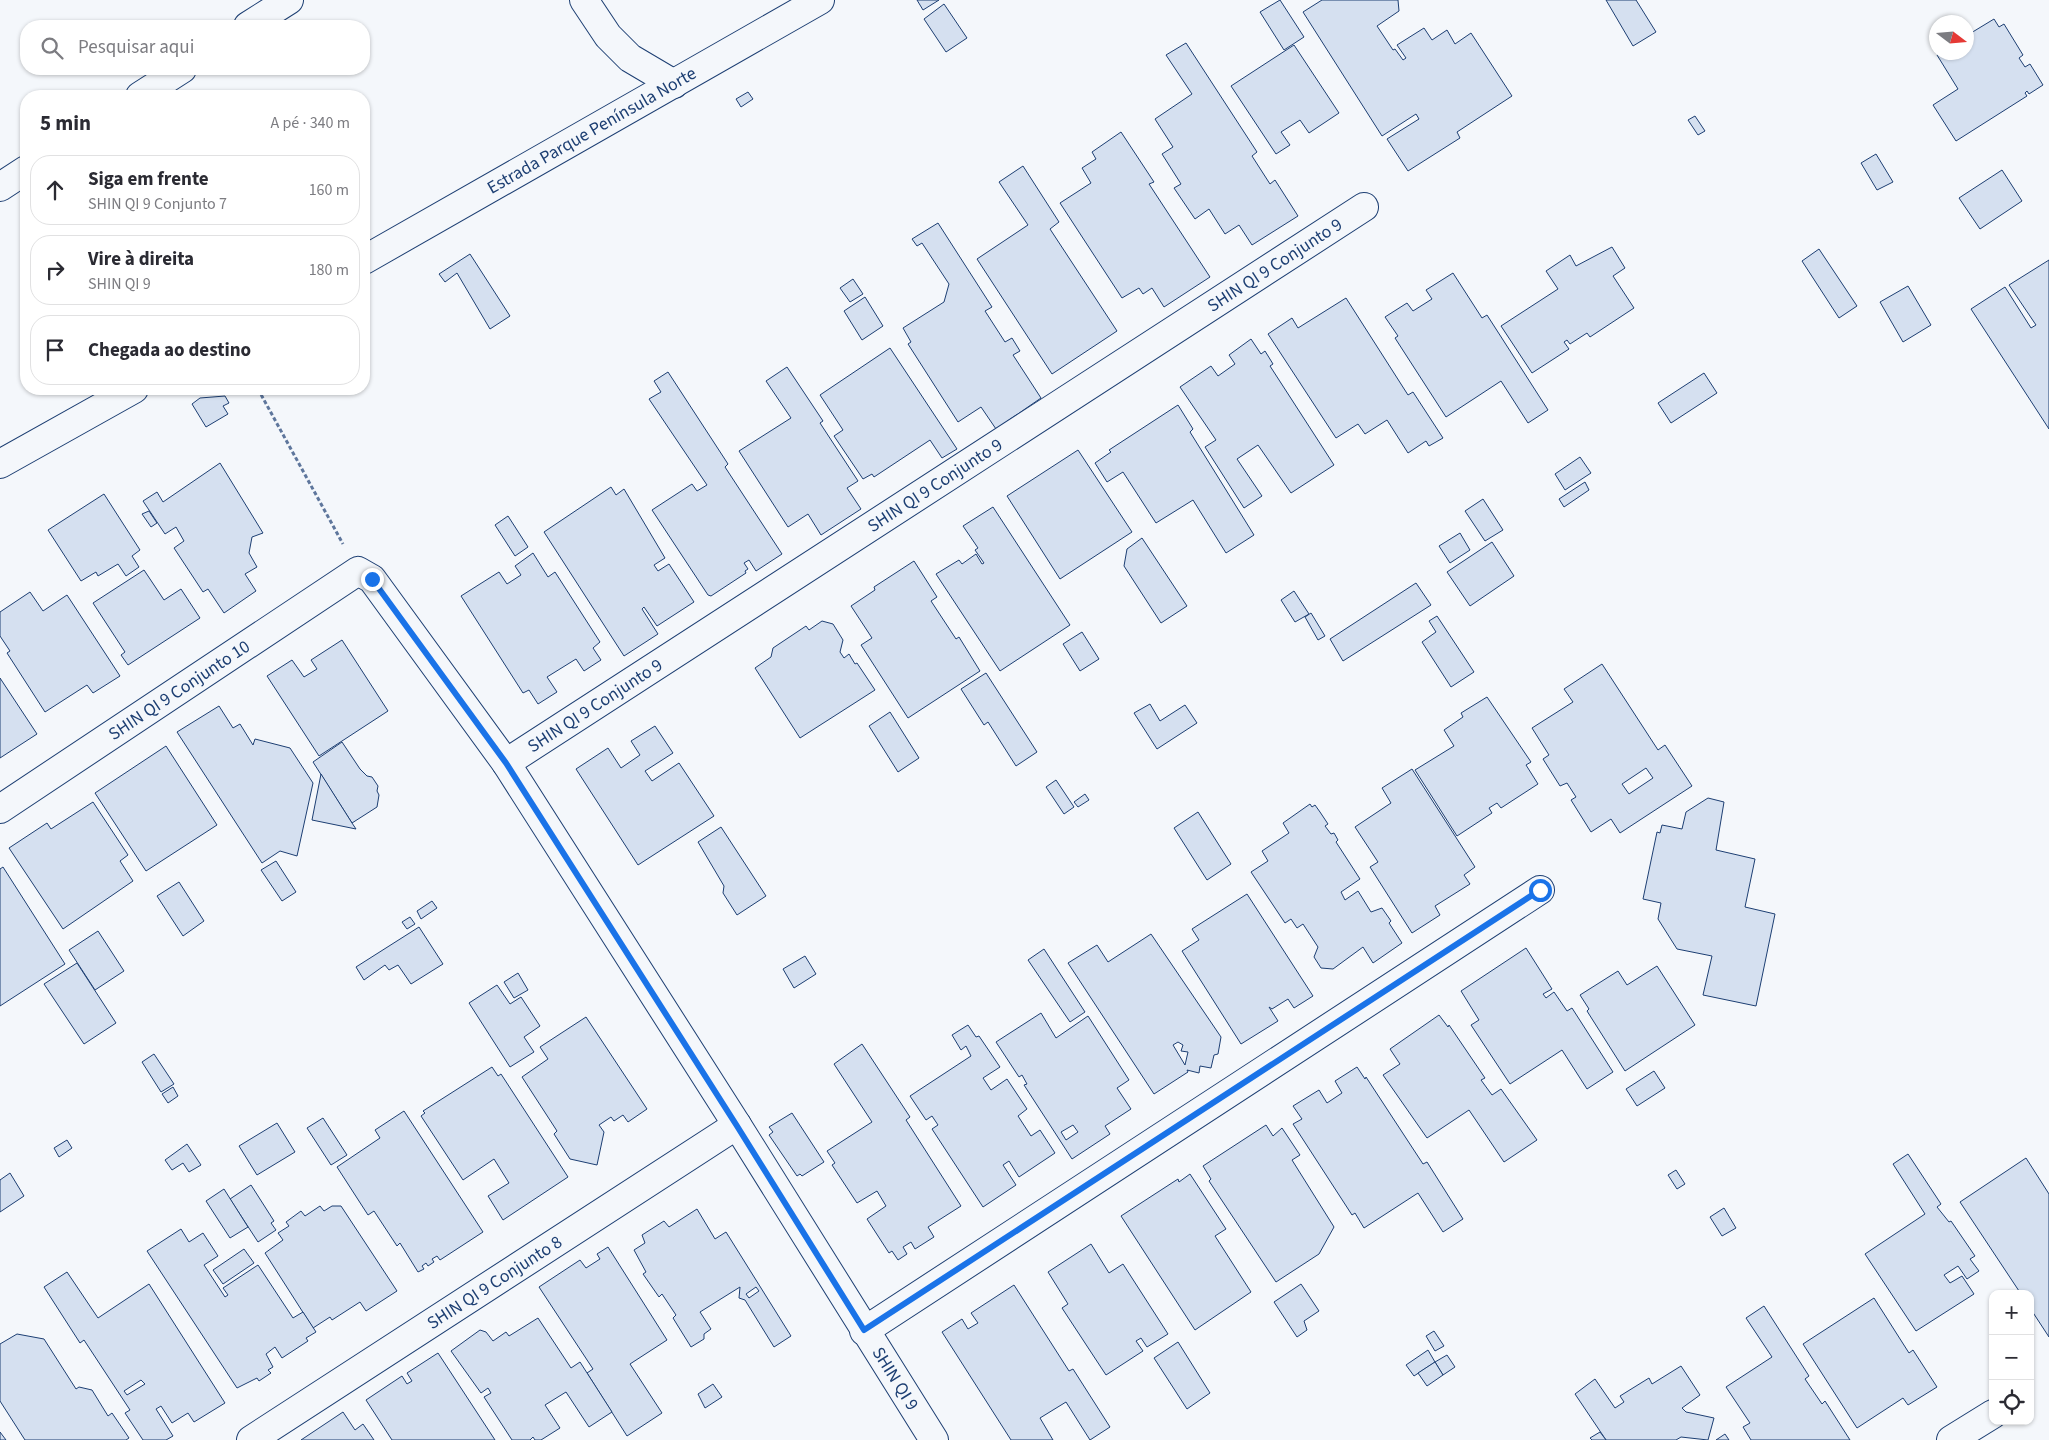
<!DOCTYPE html>
<html lang="pt">
<meta charset="utf-8">
<style>
:root{--surface:#fff;--page:#f2f2f3;--text:#2b2b33;--muted:#7c7c81;--line:#e1e1e2}
body{margin:0;font-family:"Source Sans 3",sans-serif;background:var(--page);color:var(--text)}
.controls{position:absolute;right:15px;bottom:15px;display:grid;overflow:hidden;border-radius:10px;box-shadow:0 1px 4px #0004}
.controls button{width:45px;height:45px;display:grid;place-items:center;padding:0;border:0;border-bottom:1px solid var(--line);background:var(--surface);color:var(--text);font:25px sans-serif}
.compass{position:absolute;left:1929px;top:15px;width:45px;height:45px;border-radius:50%;background:var(--surface);box-shadow:0 1px 4px #0004;rotate:106deg}
.stop{position:absolute;width:15px;height:15px;margin:-11px;border:4px solid #1a73e8;border-radius:50%;background:#fff}
.stop.end{background:#1a73e8;border-color:#fff;box-shadow:0 1px 5px #0008}
.list{margin:0;padding:0;list-style:none}
h2{display:flex;justify-content:space-between;align-items:center;height:65px;margin:0;padding:0 20px;font-size:21px}
h2 small{font-size:16px;font-weight:400;color:var(--muted)}
.list li{display:grid;grid-template-columns:32px 1fr auto;gap:15px;align-items:center;box-sizing:border-box;height:70px;margin:0 10px 10px;padding:0 10px;border:1px solid var(--line);border-radius:20px}
.list b{display:block;font-size:19px;white-space:nowrap}
.list p{margin:0;font-size:16px;white-space:nowrap;color:var(--muted)}
.list em{font-size:16px;font-style:normal;color:var(--muted)}
.icon{flex:none;width:28px;height:28px;fill:none;stroke:currentColor;stroke-width:2;stroke-linecap:round;stroke-linejoin:round}
.map{position:relative;flex:none;width:2049px;height:1440px;overflow:hidden}
.search{position:absolute;background:var(--surface);box-shadow:0 1px 4px #0004;left:20px;top:20px;width:350px;height:55px;display:flex;align-items:center;gap:12px;box-sizing:border-box;padding:0 18px;border-radius:20px;color:var(--muted);font-size:19px}
.panel{position:absolute;background:var(--surface);box-shadow:0 1px 4px #0004;left:20px;top:90px;width:350px;height:305px;border-radius:20px}
.map>svg:first-child{display:block}
.building{fill:#d5e0f0;stroke:#1d3f73;fill-rule:evenodd}
.lines{fill:none;stroke-linecap:round;stroke-linejoin:round}
.street-casing{stroke:#1d3f73;stroke-width:30}
.secondary-casing{stroke:#1d3f73;stroke-width:30}
.path{stroke:#5e769c;stroke-width:3;stroke-dasharray:4 2.5;stroke-linecap:butt}
.street{stroke:#f4f7fb;stroke-width:28}
.secondary{stroke:#f4f7fb;stroke-width:28}
.route{stroke:#1a73e8;stroke-width:6}
.labels{text-anchor:middle;stroke-width:4;stroke-linejoin:round;paint-order:stroke}
.street-label{font-size:18px;fill:#1d3f73;stroke:#f4f7fb}
</style>
<div class="map">
<svg width="2049" height="1440" viewBox="0 0 2049 1440">
<rect width="100%" height="100%" fill="#f4f7fb"/>
<g class="building">
<path d="M917,0H939L923,10Z"/>
<path d="M1280,0L1304,37L1284,50L1260,12Z"/>
<path d="M1322,0H1398L1399,11L1377,26L1393,50L1395,49L1403,60L1406,58L1397,45L1424,28L1432,40L1447,30L1455,44L1471,33L1512,96L1457,132L1460,138L1408,171L1387,139L1419,119L1416,114L1382,136L1303,12Z"/>
<path d="M1606,0H1636L1656,32L1633,46Z"/>
<path d="M944,4L967,38L946,52L924,19Z"/>
<path d="M1994,19L1999,27L2004,24L2023,55L2019,58L2025,67L2030,64L2043,85L2029,94L2027,91L2025,93L2027,96L1956,141L1933,105L1958,89L1937,55L1941,52H1966V36Z"/>
<path d="M1186,43L1257,152L1252,156L1270,184L1275,180L1298,216L1252,245L1239,225L1225,234L1209,209L1195,219L1174,188L1181,184L1162,154L1173,147L1155,119L1192,94L1166,55Z"/>
<path d="M1294,45L1339,113L1309,133L1300,120L1281,132L1290,145L1276,154L1231,86Z"/>
<path d="M748,92L753,99L741,107L736,99Z"/>
<path d="M1695,116L1705,131L1698,135L1688,120Z"/>
<path d="M1121,132L1154,182L1149,184L1210,277L1164,307L1152,288L1143,294L1139,288L1122,298L1060,203L1091,183L1082,168L1096,159L1092,152Z"/>
<path d="M1876,154L1893,182L1877,190L1861,163Z"/>
<path d="M1023,166L1059,222L1050,229L1117,331L1052,374L977,259L1028,225L999,182Z"/>
<path d="M2002,170L2022,201L1980,229L1959,198Z"/>
<path d="M938,223L992,307L985,311L1005,342L1012,338L1020,351L1013,355L1041,398L996,429L981,407L958,422L908,344L911,342L903,328L944,302L949,284L922,243L917,246L912,239Z"/>
<path d="M1612,247L1625,268L1613,276L1634,308L1590,337L1587,333L1570,344L1567,340L1564,342L1569,349L1532,373L1501,326L1558,289L1546,271L1570,255L1576,266Z"/>
<path d="M1819,249L1857,306L1839,318L1802,261Z"/>
<path d="M470,254L510,316L490,329L457,273L445,282L439,274Z"/>
<path d="M2049,260V429L1971,309L2005,287L2031,328L2036,325L2009,285Z"/>
<path d="M1453,273L1482,318L1487,315L1548,410L1528,423L1501,381L1446,417L1395,338L1398,336L1385,317L1407,303L1413,311L1432,299L1426,290Z"/>
<path d="M853,279L863,294L850,302L840,288Z"/>
<path d="M1908,286L1931,325L1903,342L1880,302Z"/>
<path d="M865,297L883,326L862,340L844,311Z"/>
<path d="M1346,298L1408,395L1413,392L1443,438L1429,446L1426,441L1408,453L1387,420L1365,434L1358,424L1336,438L1268,334L1292,318L1298,328Z"/>
<path d="M1251,339L1261,354L1265,351L1273,364L1270,366L1334,465L1291,493L1258,445L1237,459L1262,496L1244,508L1205,447L1216,440L1180,387L1211,366L1218,376L1235,364L1229,355Z"/>
<path d="M890,348L957,449L942,458L930,440L874,477L872,474L863,479L834,436L843,430L820,395Z"/>
<path d="M787,367L823,421L820,423L858,481L847,488L861,509L821,535L808,514L788,527L739,451L791,418L766,381Z"/>
<path d="M668,372L728,464L725,467L782,554L756,571L749,560L744,563L748,569L745,571L746,573L711,596L708,595L652,510L692,484L697,491L707,485L649,399L661,392L654,381Z"/>
<path d="M1704,373L1717,393L1671,423L1658,403Z"/>
<path d="M225,396L229,403L223,406L228,414L206,427L192,404L200,398Z"/>
<path d="M1178,405L1193,429L1190,432L1254,535L1226,553L1193,500L1156,523L1123,472L1107,482L1095,463L1111,452L1109,450Z"/>
<path d="M1078,450L1132,532L1060,579L1007,496Z"/>
<path d="M1580,457L1591,473L1565,490L1555,474Z"/>
<path d="M220,463L263,533L252,537L249,553L257,567L245,574L256,591L224,613L208,589L203,592L174,548L184,541L176,527L165,534L143,501L157,492L163,502Z"/>
<path d="M1585,482L1589,490L1564,507L1559,499Z"/>
<path d="M611,487L616,495L624,489L665,558L654,565L658,571L669,564L694,602L657,626L644,607L642,609L658,634L624,656L544,532Z"/>
<path d="M104,494L140,550L132,556L139,567L126,576L118,564L98,576L96,572L81,581L48,530Z"/>
<path d="M1483,499L1503,530L1485,541L1465,511Z"/>
<path d="M993,507L1070,625L1000,671L936,574L959,560L962,564L976,554L982,564L984,563L975,550L978,548L963,526Z"/>
<path d="M149,511L157,523L151,527L142,514Z"/>
<path d="M508,516L528,547L515,556L495,525Z"/>
<path d="M1460,533L1470,550L1450,563L1439,546Z"/>
<path d="M1142,538L1187,606L1161,623L1124,566L1127,549Z"/>
<path d="M1492,542L1514,576L1470,606L1447,572Z"/>
<path d="M533,553L548,577L555,572L600,642L593,648L601,660L584,671L576,659L547,677L557,692L538,704L529,690L523,693L461,596L499,572L507,584L521,575L515,566Z"/>
<path d="M914,561L937,597L931,601L956,639L959,637L980,671L908,718L861,645L872,638L851,606L875,590L874,587Z"/>
<path d="M144,570L164,600L181,589L200,618L128,665L121,655L125,652L93,603Z"/>
<path d="M1416,583L1431,605L1343,661L1330,639Z"/>
<path d="M1294,591L1309,614L1295,622L1281,600Z"/>
<path d="M30,592L43,611L67,595L120,676L93,693L87,685L45,712L7,653L10,651L0,636V612Z"/>
<path d="M1311,613L1325,636L1318,640L1305,617Z"/>
<path d="M1437,616L1474,672L1451,687L1422,642L1436,632L1429,621Z"/>
<path d="M822,621L833,624L843,640L840,652L844,658L849,654L855,664L857,663L875,690L800,738L755,668L771,657L773,648L806,626L809,630Z"/>
<path d="M1082,632L1099,659L1080,671L1063,644Z"/>
<path d="M342,640L388,711L319,756L267,676L292,660L304,677L317,669L311,660Z"/>
<path d="M1602,664L1658,750L1665,745L1692,786L1620,833L1611,819L1591,832L1571,800L1576,797L1567,783L1560,786L1543,759L1549,755L1532,728L1573,702L1564,689ZM1646,768L1653,778L1629,794L1622,784Z"/>
<path d="M986,673L1037,752L1016,766L988,722L984,725L961,689Z"/>
<path d="M0,678L37,734L0,758Z"/>
<path d="M1487,697L1531,762L1526,765L1538,784L1501,808L1497,803L1489,808L1492,813L1457,836L1415,770L1454,746L1444,730L1463,717L1461,713Z"/>
<path d="M1150,704L1160,721L1185,705L1197,723L1157,749L1134,713Z"/>
<path d="M219,706L233,728L240,724L253,745L255,739L290,748L313,783L297,856L280,851L262,863L177,732Z"/>
<path d="M890,712L919,758L898,772L869,726Z"/>
<path d="M655,726L673,753L645,771L652,781L679,763L714,816L638,865L576,769L608,748L621,768L640,755L631,741Z"/>
<path d="M342,742L360,769L367,776L372,777L378,786L377,791L379,795L377,807L352,823L313,762Z"/>
<path d="M166,746L217,825L146,871L95,793Z"/>
<path d="M1412,769L1475,867L1464,875L1470,884L1435,906L1440,915L1412,933L1370,867L1378,862L1355,827L1391,803L1382,788Z"/>
<path d="M321,774L352,823L356,829L312,820Z"/>
<path d="M1056,780L1074,807L1064,814L1046,787Z"/>
<path d="M1085,794L1089,800L1078,807L1074,802Z"/>
<path d="M1708,798L1724,802L1716,850L1755,859L1745,907L1775,914L1756,1006L1703,995L1712,956L1677,949L1658,919L1661,903L1643,899L1657,832L1660,833L1662,825L1682,829L1686,812Z"/>
<path d="M93,802L128,855L120,861L133,881L63,929L9,848L47,823L51,829Z"/>
<path d="M1310,804L1312,807L1315,805L1320,812L1328,824L1325,826L1331,834L1334,833L1338,840L1336,842L1360,879L1341,892L1345,900L1358,891L1371,912L1382,908L1391,921L1389,923L1402,943L1373,963L1363,947L1333,969L1321,968L1314,957L1318,947L1303,924L1297,928L1291,919L1285,923L1251,872L1268,861L1262,851L1289,833L1283,823Z"/>
<path d="M1198,812L1231,864L1207,880L1174,828Z"/>
<path d="M721,827L766,896L737,915L723,893L724,886L698,842Z"/>
<path d="M276,861L296,892L282,901L261,870Z"/>
<path d="M3,867L65,964L0,1006V869Z"/>
<path d="M179,882L204,921L183,936L157,896Z"/>
<path d="M1247,894L1313,996L1294,1008L1288,999L1272,1009L1269,1007L1278,1021L1241,1044L1182,951L1199,940L1192,929Z"/>
<path d="M432,901L437,908L421,919L417,911Z"/>
<path d="M410,917L415,924L407,929L402,922Z"/>
<path d="M419,927L443,964L411,984L398,965L389,970L385,965L364,980L356,967Z"/>
<path d="M98,931L124,971L95,990L69,950Z"/>
<path d="M1151,934L1221,1037L1218,1054L1214,1055L1211,1068L1200,1066L1199,1073L1187,1070L1188,1072L1154,1094L1068,963L1097,945L1108,962ZM1178,1042L1183,1045L1181,1051L1188,1052L1185,1065L1173,1045Z"/>
<path d="M1526,948L1552,989L1543,994L1546,998L1554,992L1567,1011L1572,1008L1613,1072L1587,1089L1562,1050L1510,1084L1471,1025L1479,1020L1461,991Z"/>
<path d="M1044,949L1085,1012L1070,1022L1028,960Z"/>
<path d="M805,956L816,974L794,988L783,969Z"/>
<path d="M77,963L116,1023L84,1044L44,984Z"/>
<path d="M1657,966L1695,1025L1625,1071L1587,1011L1589,1009L1580,995L1618,971L1627,985Z"/>
<path d="M518,973L528,990L514,998L504,982Z"/>
<path d="M497,985L510,1004L521,997L540,1026L524,1037L534,1052L510,1067L469,1003Z"/>
<path d="M1041,1013L1056,1038L1088,1016L1129,1080L1117,1088L1131,1109L1105,1126L1110,1134L1072,1159L1024,1085L1027,1084L1022,1075L1019,1077L996,1042ZM1073,1125L1078,1132L1066,1140L1061,1132Z"/>
<path d="M1439,1015L1448,1027L1449,1025L1485,1078L1481,1080L1492,1095L1501,1089L1537,1140L1504,1162L1469,1110L1427,1138L1383,1075L1400,1064L1390,1049Z"/>
<path d="M586,1017L647,1109L628,1122L623,1115L614,1121L611,1117L599,1125L604,1132L597,1165L570,1159L554,1134L557,1131L522,1077L548,1059L540,1047Z"/>
<path d="M968,1025L976,1037L979,1036L1000,1067L983,1078L991,1090L1007,1079L1027,1109L1018,1116L1031,1136L1040,1130L1055,1153L1019,1177L1009,1161L1003,1165L1016,1185L983,1207L932,1129L938,1125L932,1116L926,1120L910,1096L971,1056L966,1046L961,1050L952,1035Z"/>
<path d="M862,1044L910,1117L906,1120L961,1206L928,1227L934,1237L915,1249L911,1242L903,1247L907,1254L898,1260L892,1251L889,1253L867,1219L886,1206L877,1191L857,1203L832,1165L835,1163L827,1151L872,1122L834,1064Z"/>
<path d="M154,1054L174,1084L161,1092L142,1062Z"/>
<path d="M492,1067L498,1076L501,1074L568,1177L503,1220L488,1196L509,1183L494,1159L463,1180L421,1116L425,1113L423,1111Z"/>
<path d="M1357,1067L1365,1079L1366,1077L1423,1164L1427,1162L1463,1219L1443,1232L1418,1193L1364,1228L1355,1213L1352,1215L1293,1124L1302,1119L1293,1106L1319,1090L1327,1103L1342,1093L1335,1081Z"/>
<path d="M1654,1071L1665,1088L1637,1106L1626,1089Z"/>
<path d="M173,1087L178,1096L168,1103L162,1094Z"/>
<path d="M404,1111L483,1232L440,1260L437,1256L432,1259L434,1262L428,1266L426,1263L422,1266L424,1269L418,1272L400,1243L397,1246L374,1211L368,1215L337,1167L380,1138L375,1130Z"/>
<path d="M792,1113L824,1162L802,1176L800,1174L797,1176L769,1135L773,1132L769,1127Z"/>
<path d="M323,1118L347,1155L331,1165L307,1128Z"/>
<path d="M277,1123L295,1152L257,1175L239,1146Z"/>
<path d="M1266,1125L1273,1136L1282,1128L1300,1155L1292,1160L1334,1227L1319,1254L1276,1282L1209,1181L1211,1179L1203,1166Z"/>
<path d="M67,1140L72,1148L59,1157L54,1148Z"/>
<path d="M187,1144L201,1165L189,1172L183,1163L172,1170L165,1160Z"/>
<path d="M1908,1154L1941,1204L1937,1207L1949,1222L1951,1221L1975,1256L1970,1259L1979,1271L1967,1279L1958,1266L1944,1275L1950,1283L1962,1276L1974,1294L1916,1331L1865,1254L1925,1214L1893,1164Z"/>
<path d="M2026,1158L2049,1194V1337L2030,1308V1294H2021L1960,1202Z"/>
<path d="M1676,1170L1685,1184L1677,1189L1668,1175Z"/>
<path d="M10,1173L24,1196L0,1212V1180Z"/>
<path d="M1190,1174L1226,1229L1215,1236L1251,1292L1195,1330L1121,1216L1178,1179L1179,1182Z"/>
<path d="M251,1185L274,1221L271,1223L276,1230L258,1242L230,1199Z"/>
<path d="M224,1189L248,1227L230,1238L206,1201Z"/>
<path d="M320,1206L324,1211L332,1206H341L397,1291L366,1311L360,1302L332,1320L330,1317L313,1328L265,1253L283,1240L278,1233L289,1226L286,1222L301,1211L305,1216Z"/>
<path d="M1724,1208L1736,1228L1722,1236L1710,1217Z"/>
<path d="M697,1209L715,1239L726,1232L791,1336L774,1347L745,1300L739,1298L740,1287L700,1312L711,1329L704,1334V1339L691,1347L673,1318L676,1315L662,1294L659,1297L643,1274L646,1272L634,1250L645,1243L642,1235L664,1221L669,1227ZM756,1287L759,1291L749,1298L746,1294Z"/>
<path d="M181,1229L189,1242L203,1233L218,1256L204,1265L225,1297L228,1295L223,1288L258,1265L293,1318L303,1312L316,1332L306,1338L308,1341L282,1358L275,1347L266,1354L273,1367L268,1370L271,1373L259,1381L257,1378L237,1388L147,1251Z"/>
<path d="M1091,1244L1109,1273L1123,1264L1168,1334L1147,1347L1141,1338L1136,1341L1143,1351L1106,1375L1062,1308L1068,1304L1048,1272Z"/>
<path d="M608,1247L667,1340L630,1364L662,1413L627,1436L587,1373L593,1369L539,1287L580,1260L586,1268L600,1259L597,1254Z"/>
<path d="M244,1249L254,1263L223,1284L213,1270Z"/>
<path d="M67,1272L98,1318L149,1284L225,1403L194,1422L188,1413L172,1423L161,1406L156,1409L173,1436L166,1440H143L125,1413L130,1410L84,1340L80,1343L44,1287ZM141,1380L145,1384L127,1395L124,1391Z"/>
<path d="M1301,1284L1319,1311L1304,1321L1307,1330L1297,1337L1274,1302Z"/>
<path d="M1014,1285L1069,1371L1073,1369L1110,1427L1090,1440L1066,1402L1040,1418L1053,1440H1011L942,1332L962,1319L968,1329L978,1323L971,1313Z"/>
<path d="M1874,1298L1909,1353L1913,1350L1937,1387L1908,1405L1903,1398L1857,1428L1803,1344Z"/>
<path d="M1764,1306L1809,1376L1805,1379L1822,1404L1825,1401L1850,1440H1751L1743,1427L1750,1423L1726,1387L1772,1357L1746,1318Z"/>
<path d="M538,1318L571,1368L580,1362L612,1412L589,1427L566,1392L545,1405L560,1428L541,1440H535L533,1437L530,1440H512L484,1397L491,1393L488,1388L481,1393L451,1351L480,1330L486,1332L493,1341L506,1332L509,1336Z"/>
<path d="M1434,1331L1444,1346L1435,1351L1426,1336Z"/>
<path d="M17,1334L44,1339L76,1389L79,1387L92,1390L108,1416L112,1413L129,1438L126,1440H25L0,1401V1344Z"/>
<path d="M1178,1342L1210,1393L1187,1409L1154,1358Z"/>
<path d="M1428,1350L1435,1362L1414,1376L1406,1365Z"/>
<path d="M438,1353L495,1440H392L366,1400L402,1376L407,1384L412,1381L407,1373Z"/>
<path d="M1447,1355L1455,1367L1443,1375L1435,1362Z"/>
<path d="M1435,1362L1443,1375L1427,1386L1418,1373Z"/>
<path d="M1681,1366L1700,1395L1682,1408L1686,1412L1714,1418L1708,1440L1681,1437L1676,1440H1606L1575,1394L1595,1379L1615,1408L1624,1402L1620,1396L1649,1378L1652,1384Z"/>
<path d="M713,1384L722,1397L705,1408L698,1394Z"/>
<path d="M343,1412L355,1430L363,1424L374,1440H301Z"/>
<path d="M0,1432L6,1440H0Z"/>
<path d="M1600,1432L1606,1440H1592L1590,1438Z"/>
<path d="M1725,1434L1729,1440H1716Z"/>
</g>
<g class="lines">
<defs>
<g id="street">
<path id="s1" d="M506,763L1364,207"/>
<path id="s2" d="M0,809L358,571L372,579L506,763L737,1125L934,1440"/>
<path d="M864,1331L1540,890"/>
<path id="s3" d="M251,1440L737,1125"/>
<path d="M1951,1440L1993,1414"/>
</g>
<g id="secondary">
<path d="M584,0L608,36L630,58L674,84"/>
<path d="M248,26L289,0"/>
<path d="M140,96L182,69"/>
<path d="M0,187L26,170"/>
<path id="s4" d="M364,260L820,0"/>
<path d="M0,464L134,389"/>
</g>
</defs>
<use href="#street" class="street-casing"/>
<use href="#secondary" class="secondary-casing"/>
<path class="path" d="M258,389L343,544"/>
<use href="#street" class="street"/>
<use href="#secondary" class="secondary"/>
</g>
<g class="lines">
<path class="route" d="M372,579L506,763L737,1126L864,1330L1540,890"/>
</g>
<g class="labels">
<g class="street-label">
<text dy="6" stroke="none"><textPath href="#s4" startOffset="262">Estrada Parque Península Norte</textPath></text>
<text dy="6" stroke="none"><textPath href="#s1" startOffset="916">SHIN QI 9 Conjunto 9</textPath></text>
<text dy="6" stroke="none"><textPath href="#s1" startOffset="511">SHIN QI 9 Conjunto 9</textPath></text>
<text dy="6" stroke="none"><textPath href="#s2" startOffset="215">SHIN QI 9 Conjunto 10</textPath></text>
<text dy="6" stroke="none"><textPath href="#s1" startOffset="106">SHIN QI 9 Conjunto 9</textPath></text>
<text dy="6" stroke="none"><textPath href="#s3" startOffset="290">SHIN QI 9 Conjunto 8</textPath></text>
<text dy="6" stroke="none"><textPath href="#s2" startOffset="1402">SHIN QI 9</textPath></text>
</g>
</g>
</svg>
<div class="controls">
<button>+</button>
<button>−</button>
<button><svg class="icon" aria-label="locate" viewBox="0 0 24 24"><circle cx="12" cy="12" r="6"/><path d="M12 2v4M12 18v4M2 12h4M18 12h4"/></svg></button>
</div>
<svg class="compass" viewBox="-18 -18 36 36"><path d="M0-13l5 13h-10z" fill="#e53935"/><path d="M0 13l5-13h-10z" fill="#7c7c81"/></svg>
<div class="stop" style="left:1540px;top:890px"></div>
<div class="stop end" style="left:372px;top:579px"></div>
<div class="search"><svg class="icon" aria-label="search" viewBox="0 0 24 24"><circle cx="10" cy="10" r="6"/><path d="M15 15l6 6"/></svg>Pesquisar aqui</div>
<section class="panel">
<h2>5 min<small>A pé · 340 m</small></h2>
<ul class="list">
<li><svg class="icon" aria-label="ahead" viewBox="0 0 24 24"><path d="M12 20V5M6 11l6-6 6 6"/></svg><div><b>Siga em frente</b><p>SHIN QI 9 Conjunto 7</p></div><em>160 m</em></li>
<li><svg class="icon" aria-label="right" viewBox="0 0 24 24"><path d="M7 20v-9h11M14 6l5 5-5 5"/></svg><div><b>Vire à direita</b><p>SHIN QI 9</p></div><em>180 m</em></li>
<li><svg class="icon" aria-label="arrive" viewBox="0 0 24 24"><path d="M6 21V4h12l-3 4 3 4H6"/></svg><div><b>Chegada ao destino</b></div></li>
</ul>
</section>
</div>
